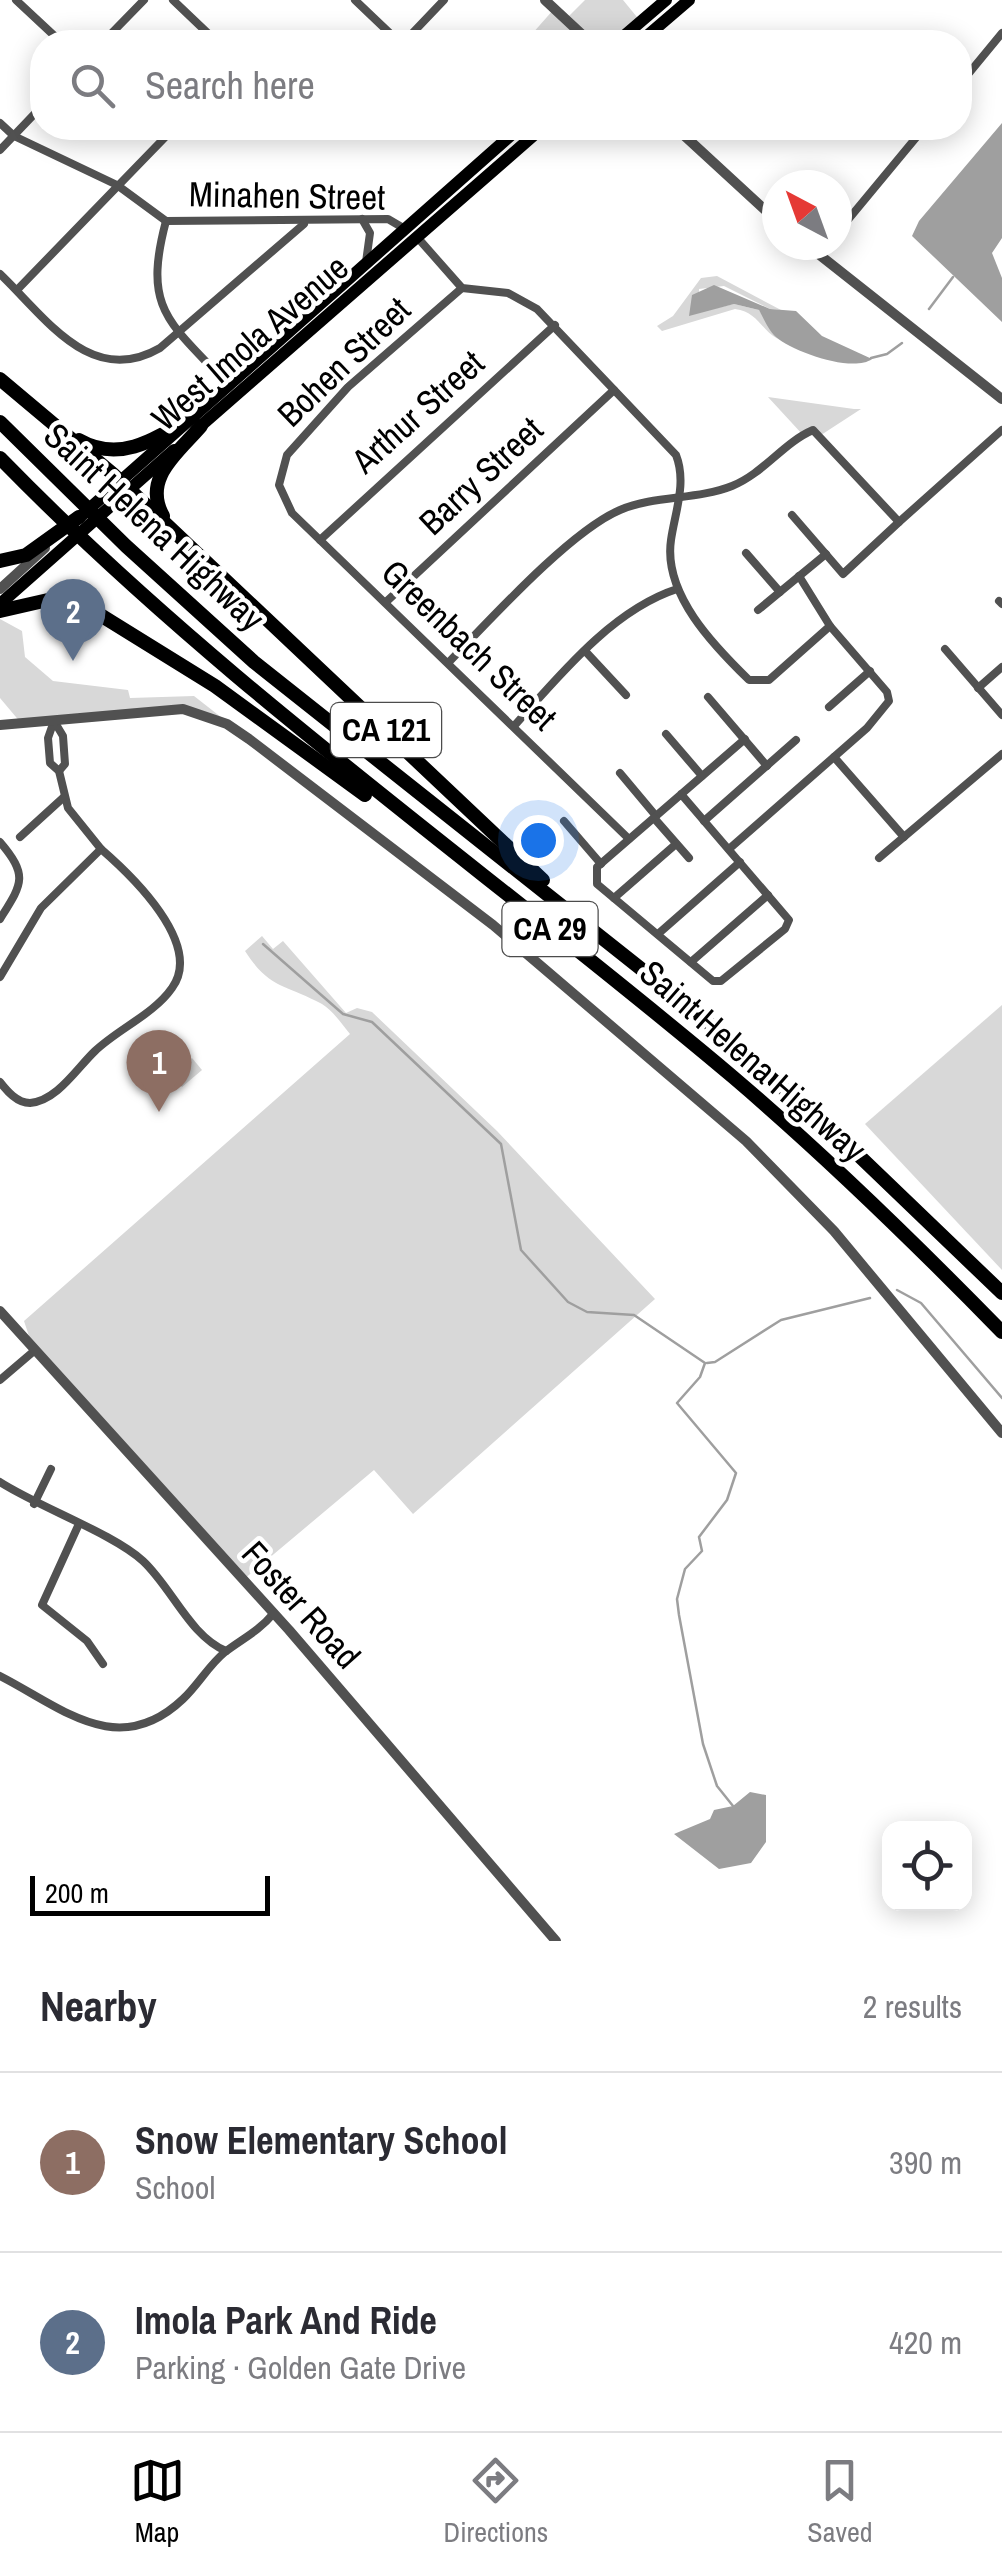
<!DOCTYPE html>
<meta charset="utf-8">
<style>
:root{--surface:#fff;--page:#f2f2f3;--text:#2b2b33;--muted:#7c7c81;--line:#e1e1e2;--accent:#000}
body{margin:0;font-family:"Archivo Narrow",sans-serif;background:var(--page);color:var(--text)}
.controls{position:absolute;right:30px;bottom:30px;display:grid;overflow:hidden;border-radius:20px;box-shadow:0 5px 25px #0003}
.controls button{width:90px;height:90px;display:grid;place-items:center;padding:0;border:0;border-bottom:2px solid var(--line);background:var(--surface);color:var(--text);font:50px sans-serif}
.compass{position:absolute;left:762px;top:170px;width:90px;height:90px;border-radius:50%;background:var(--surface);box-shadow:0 5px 25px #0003;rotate:319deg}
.scale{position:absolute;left:30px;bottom:25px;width:240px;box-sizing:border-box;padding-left:10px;border:5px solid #000;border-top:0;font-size:28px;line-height:35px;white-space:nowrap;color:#000;-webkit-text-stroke:8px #fff;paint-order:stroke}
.you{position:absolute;left:538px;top:840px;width:35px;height:35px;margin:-25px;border:8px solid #fff;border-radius:50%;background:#1a73e8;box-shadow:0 0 0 15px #1a73e833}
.badge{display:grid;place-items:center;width:65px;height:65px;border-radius:50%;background:var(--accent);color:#fff;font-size:32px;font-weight:700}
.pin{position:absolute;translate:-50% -82px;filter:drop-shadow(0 2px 5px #0008)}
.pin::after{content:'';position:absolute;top:52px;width:35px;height:30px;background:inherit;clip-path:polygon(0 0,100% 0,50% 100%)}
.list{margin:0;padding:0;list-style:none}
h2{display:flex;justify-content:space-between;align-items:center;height:130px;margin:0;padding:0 40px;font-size:42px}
h2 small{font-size:32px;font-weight:400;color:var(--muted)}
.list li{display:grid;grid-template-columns:65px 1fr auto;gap:30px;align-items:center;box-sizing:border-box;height:180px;padding:0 40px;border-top:2px solid var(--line)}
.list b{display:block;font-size:38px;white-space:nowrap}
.list p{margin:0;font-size:32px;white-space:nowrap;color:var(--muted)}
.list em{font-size:32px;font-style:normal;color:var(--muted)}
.icon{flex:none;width:55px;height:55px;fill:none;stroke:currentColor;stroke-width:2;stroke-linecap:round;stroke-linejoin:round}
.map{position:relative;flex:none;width:1002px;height:1941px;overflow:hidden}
.search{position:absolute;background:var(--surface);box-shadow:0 5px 25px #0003;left:30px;right:30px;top:30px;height:110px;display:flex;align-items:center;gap:25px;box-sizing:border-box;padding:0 35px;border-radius:40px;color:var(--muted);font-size:38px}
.sheet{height:490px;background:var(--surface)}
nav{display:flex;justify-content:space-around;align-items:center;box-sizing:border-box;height:140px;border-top:2px solid var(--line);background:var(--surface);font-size:28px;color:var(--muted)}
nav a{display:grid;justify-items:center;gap:5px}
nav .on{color:var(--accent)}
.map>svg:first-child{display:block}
.green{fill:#d8d8d8}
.water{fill:#9f9f9f}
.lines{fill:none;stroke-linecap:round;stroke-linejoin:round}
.stream{stroke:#9f9f9f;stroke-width:2.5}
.minor{stroke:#515151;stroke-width:8}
.tertiary{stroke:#515151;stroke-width:10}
.primary{stroke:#000;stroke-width:12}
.motorway{stroke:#000;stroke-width:14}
.labels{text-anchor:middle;stroke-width:9;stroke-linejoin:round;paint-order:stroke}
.shield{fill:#fff;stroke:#4c4c4c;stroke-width:2.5}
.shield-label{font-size:32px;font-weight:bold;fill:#000}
.street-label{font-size:35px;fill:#000;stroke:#fff}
</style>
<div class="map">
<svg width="1002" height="1941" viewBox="0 0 1002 1941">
<rect width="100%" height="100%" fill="#fff"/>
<g class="green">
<path d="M585,0H623L641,22L617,42H533L532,34L554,9L566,19Z"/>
<path d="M717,276L781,310L770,309L724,286L699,289V312L734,304L759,310L778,339C761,330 758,312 735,309L662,331L657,326L673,316L701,278Z"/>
<path d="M768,397L854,409H861L821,435L813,430L803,435Z"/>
<path d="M0,619L22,631L25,657L53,681L128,690L130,698L194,696L249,739L183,709L21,723L0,698Z"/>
<path d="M262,936L273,949L283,941L346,1013L357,1008L372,1012L497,1131L655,1299L413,1514L374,1470L243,1580L34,1351L24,1321L350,1034C342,1024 332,1010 322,1004C286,984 270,990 245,951Z"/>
<path d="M1002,1005V1270L865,1124Z"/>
<path d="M180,1044L191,1056L171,1074L160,1062Z"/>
<path d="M192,1058L202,1070L182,1087L171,1076Z"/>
</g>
<g class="water">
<path d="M1002,123V238L992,253L1002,278V322L912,236L919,221Z"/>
<path d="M714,285L770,309L796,311L822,336L872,359C853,373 793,352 776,337C769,331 764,319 759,310L734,304L689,316L692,295Z"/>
<path d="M750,1792L766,1795V1842L751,1863L719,1869L674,1834L710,1819L714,1810L733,1806Z"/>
</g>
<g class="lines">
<g class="stream">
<path d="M929,309L953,277"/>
<path d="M871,358L887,354L902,343"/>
<path d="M263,944L343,1014L372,1022L501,1144L521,1250L568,1302L587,1312L634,1315L705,1363L700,1377L677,1403L736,1473L727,1500L699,1537L702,1551L685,1569L677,1599L679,1615L703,1744L717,1786L733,1806"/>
<path d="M897,1290L921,1303L1002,1398"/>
<path d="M707,1363L715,1362L781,1320L870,1298"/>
</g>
<g class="minor">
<path d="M16,0L61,42"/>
<path d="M173,0L217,42"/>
<path d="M355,0L399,42"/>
<path d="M103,42L144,0"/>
<path d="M404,42L444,0"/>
<path d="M960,84L1002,33"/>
<path d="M0,123L14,136L117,185L166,221L388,219L405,229"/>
<path d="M0,150L42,106"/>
<path d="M362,219L370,233L366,262"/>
<path d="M166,221C142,311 170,322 228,385"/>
<path d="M837,233L924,128"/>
<path d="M417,237L462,288L508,293L537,309L676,455C687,483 675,512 671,540C663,594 714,646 749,680H769L830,626"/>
<path d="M0,274C46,318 91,388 160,348L304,224"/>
<path d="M462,288L348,387L287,455L279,485L292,513L629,839"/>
<path d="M17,290L174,128"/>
<path d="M792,515L843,574L899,522"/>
<path d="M320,540L555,325"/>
<path d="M746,553L780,592"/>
<path d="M999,601L1002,604"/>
<path d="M386,602L614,390"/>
<path d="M758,610L826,554"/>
<path d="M945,649L1002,715"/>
<path d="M586,652L626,695"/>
<path d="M449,662C489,621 570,531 620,510C655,495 697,500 732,486C764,473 783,443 813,430L899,522L1002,430"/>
<path d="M978,688L1002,667"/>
<path d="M708,697L767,766"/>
<path d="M829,707L870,671"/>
<path d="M54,721L48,738L50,763L59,771L68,808L101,849"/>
<path d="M54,721L63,736L65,764L59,771"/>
<path d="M514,726C559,676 612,610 677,589"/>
<path d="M666,734L702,776"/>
<path d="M834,757L904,837"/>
<path d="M620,773L656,816"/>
<path d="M681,794L789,920L785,929L721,981H713L597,884V867L745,739"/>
<path d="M654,818L689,858"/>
<path d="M564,821L601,864"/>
<path d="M704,821L796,740"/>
<path d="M20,837L64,797"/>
<path d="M0,842C29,876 22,884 0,919"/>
<path d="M729,849L867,728L889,701L887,692L830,626L799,576"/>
<path d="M879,858L1002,754"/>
<path d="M614,898L676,844"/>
<path d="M658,934L740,862"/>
<path d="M691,962L768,895"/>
<path d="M0,977L41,908L101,849C131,875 204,944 172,988C154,1014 118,1029 95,1051C77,1068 57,1101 30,1103C17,1103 7,1091 0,1082"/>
<path d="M0,1380L34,1351"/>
<path d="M0,1482C39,1507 114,1534 143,1561C172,1588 190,1636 226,1651"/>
<path d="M34,1504L51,1469"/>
<path d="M78,1526L42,1605L87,1641L103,1664"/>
<path d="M0,1676C61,1707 118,1761 183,1699C198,1685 209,1665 225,1652C242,1639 259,1631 273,1614"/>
</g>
<g class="tertiary">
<path d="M545,0L590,42"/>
<path d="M676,128L777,221"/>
<path d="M807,245L1002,399"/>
<path d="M0,589L45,548"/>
<path d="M0,725L183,709L227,724L249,739L493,925L746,1141L834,1231L1002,1433"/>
<path d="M0,1311L289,1630L556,1941"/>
</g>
<g class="primary">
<path d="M617,42L666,0"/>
<path d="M640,42L689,0"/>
<path d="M196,430L542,128"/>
<path d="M81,516L519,128"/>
<path d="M0,604L174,450"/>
</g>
<g class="motorway">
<path d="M0,379L113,474L543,880"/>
<path d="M0,422L126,546L254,662L698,1014L852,1149L1002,1293"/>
<path d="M79,440C121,464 157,438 193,416"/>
<path d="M0,458C225,689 488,870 733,1077C827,1157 916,1244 1002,1332"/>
<path d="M163,516C142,478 178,453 201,426"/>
<path d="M0,561L26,555L79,517"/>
<path d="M0,611L48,600L102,616L215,686L365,795"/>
</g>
</g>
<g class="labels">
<g class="shield">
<rect x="331" y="703" width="110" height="54" rx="8"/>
<rect x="502.5" y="902" width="95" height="54" rx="8"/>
</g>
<g class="shield-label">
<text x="386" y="741">CA 121</text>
<text x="550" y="940">CA 29</text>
</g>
<g class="street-label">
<text transform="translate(287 196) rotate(1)" y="12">Minahen Street</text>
<text transform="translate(250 343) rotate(-41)" y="12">West Imola Avenue</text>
<text transform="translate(344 362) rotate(-44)" y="12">Bohen Street</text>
<text transform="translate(418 412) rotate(-42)" y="12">Arthur Street</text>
<text transform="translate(481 476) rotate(-43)" y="12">Barry Street</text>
<text transform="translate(154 527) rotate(43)" y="12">Saint Helena Highway</text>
<text transform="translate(469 645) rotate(44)" y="12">Greenbach Street</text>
<text transform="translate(753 1061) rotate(41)" y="12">Saint Helena Highway</text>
<text transform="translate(301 1605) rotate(48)" y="12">Foster Road</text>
</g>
</g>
</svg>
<div class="controls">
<button><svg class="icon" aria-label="locate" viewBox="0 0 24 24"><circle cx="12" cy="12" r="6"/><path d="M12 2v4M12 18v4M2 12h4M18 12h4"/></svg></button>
</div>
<svg class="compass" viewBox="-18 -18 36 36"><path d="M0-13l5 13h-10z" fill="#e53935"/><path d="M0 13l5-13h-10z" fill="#7c7c81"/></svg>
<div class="scale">200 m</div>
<div class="you"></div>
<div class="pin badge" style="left:159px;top:1112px;background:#8d6e63">1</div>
<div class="pin badge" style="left:73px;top:661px;background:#5c6f8a">2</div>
<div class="search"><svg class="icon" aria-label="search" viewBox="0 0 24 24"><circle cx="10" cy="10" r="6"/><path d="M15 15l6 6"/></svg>Search here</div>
</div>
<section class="sheet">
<h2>Nearby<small>2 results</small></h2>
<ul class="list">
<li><span class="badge" style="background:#8d6e63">1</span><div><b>Snow Elementary School</b><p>School</p></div><em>390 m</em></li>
<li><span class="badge" style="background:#5c6f8a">2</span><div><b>Imola Park And Ride</b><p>Parking · Golden Gate Drive</p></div><em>420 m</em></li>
</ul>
</section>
<nav>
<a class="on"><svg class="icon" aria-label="map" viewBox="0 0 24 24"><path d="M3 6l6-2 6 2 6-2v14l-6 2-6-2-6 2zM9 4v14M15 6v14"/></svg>Map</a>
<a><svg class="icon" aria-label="directions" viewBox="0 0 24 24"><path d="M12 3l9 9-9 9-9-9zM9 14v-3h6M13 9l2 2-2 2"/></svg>Directions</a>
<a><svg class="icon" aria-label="saved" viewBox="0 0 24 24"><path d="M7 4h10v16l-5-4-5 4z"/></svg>Saved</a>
</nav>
